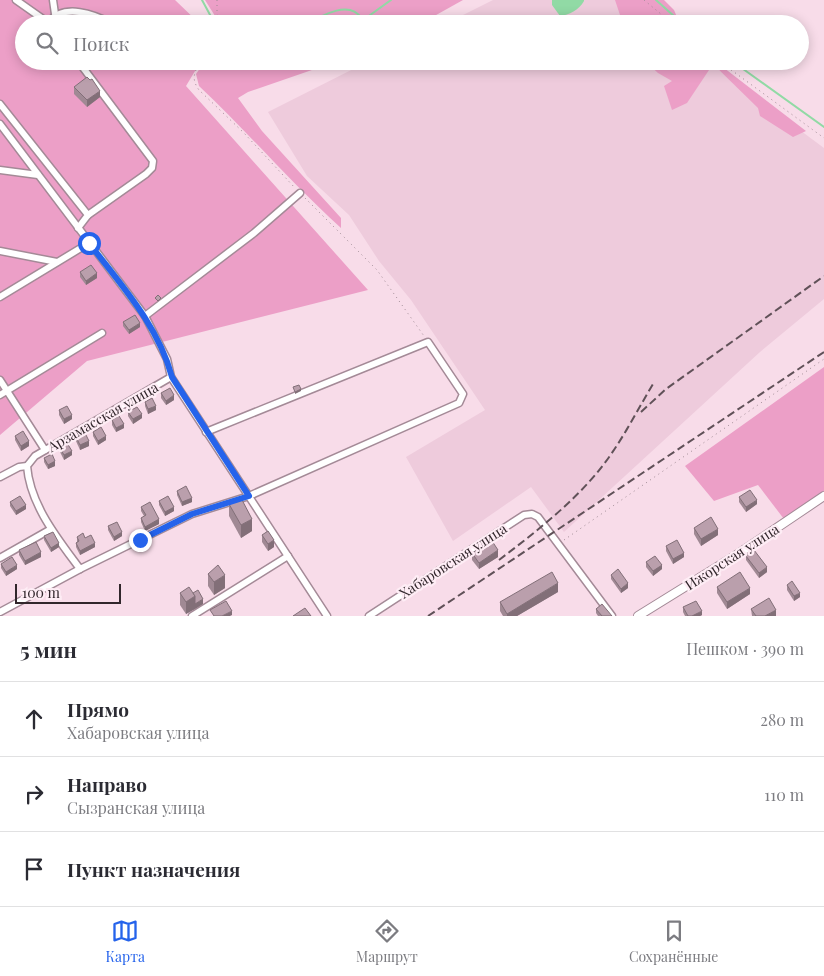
<!DOCTYPE html>
<html lang="ru">
<meta charset="utf-8">
<style>
:root{--surface:#fff;--page:#f7f7f7;--text:#2b2b33;--muted:#7c7c81;--line:#e1e1e2;--accent:#2563eb}
body{margin:0;font-family:"Playfair Display",serif;background:var(--page);color:var(--text)}
.scale{position:absolute;left:15px;bottom:12px;width:106px;box-sizing:border-box;padding-left:5px;border:2px solid #31262b;border-top:0;font-size:14px;line-height:18px;white-space:nowrap;color:#31262b;-webkit-text-stroke:4px #feedf5;paint-order:stroke}
.stop{position:absolute;width:15px;height:15px;margin:-11px;border:4px solid #2563eb;border-radius:50%;background:#fff}
.stop.end{background:#2563eb;border-color:#fff;box-shadow:0 1px 5px #0008}
.list{margin:0;padding:0;list-style:none}
h2{display:flex;justify-content:space-between;align-items:center;height:65px;margin:0;padding:0 20px;font-size:21px}
h2 small{font-size:16px;font-weight:400;color:var(--muted)}
.list li{display:grid;grid-template-columns:32px 1fr auto;gap:15px;align-items:center;box-sizing:border-box;height:75px;padding:0 20px;border-top:1px solid var(--line)}
.list b{display:block;font-size:19px;white-space:nowrap}
.list p{margin:0;font-size:16px;white-space:nowrap;color:var(--muted)}
.list em{font-size:16px;font-style:normal;color:var(--muted)}
.icon{flex:none;width:28px;height:28px;fill:none;stroke:currentColor;stroke-width:2;stroke-linecap:round;stroke-linejoin:round}
.map{position:relative;flex:none;width:824px;height:616px;overflow:hidden}
.search{position:absolute;background:var(--surface);box-shadow:0 2px 12px #0003;left:15px;right:15px;top:15px;height:55px;display:flex;align-items:center;gap:12px;box-sizing:border-box;padding:0 18px;border-radius:28px;color:var(--muted);font-size:19px}
.sheet{height:290px;background:var(--surface)}
nav{display:flex;justify-content:space-around;align-items:center;box-sizing:border-box;height:70px;border-top:1px solid var(--line);background:var(--surface);font-size:14px;color:var(--muted)}
nav a{display:grid;justify-items:center;gap:2px}
nav .on{color:var(--accent)}
.map>svg:first-child{display:block}
.built{fill:#eecbdc}
.green{fill:#ec9fc7}
.water{fill:#91daa5}
.lines{fill:none;stroke-linecap:round;stroke-linejoin:round}
.stream{stroke:#91daa5;stroke-width:2}
.minor-casing{stroke:#a48a97;stroke-width:9}
.tertiary-casing{stroke:#a48a97;stroke-width:10}
.path{stroke:#9e8a93;stroke-width:1;stroke-dasharray:1 4;stroke-linecap:butt}
.minor{stroke:#fff;stroke-width:6}
.tertiary{stroke:#fff;stroke-width:8}
.rail{stroke:#605158;stroke-width:2;stroke-dasharray:8 4;stroke-linecap:butt}
.wall{fill:#a08994}
.shaded-wall{fill:#826f78}
.building{fill:#ba9fac;stroke:#826f78}
.route{stroke:#2563eb;stroke-width:6}
.labels{text-anchor:middle;stroke-width:4.5;stroke-linejoin:round;paint-order:stroke}
.street-label{font-size:14px;fill:#31262b;stroke:#feedf5}
</style>
<div class="map">
<svg width="824" height="616" viewBox="0 0 824 616">
<rect width="100%" height="100%" fill="#f8dce9"/>
<g class="built">
<path d="M493,0H623L656,24H445Z"/>
<path d="M369,61H707L824,148V299L760,352L564,532L531,487L453,541L406,457L485,410L411,300L379,261L349,215L307,176L268,112Z"/>
</g>
<g class="green">
<path d="M0,0H175L200,24H24V61H201L186,86L368,290L87,361L0,435Z"/>
<path d="M205,0H463L420,24H220Z"/>
<path d="M615,0H664L674,10L680,24H623Z"/>
<path d="M205,61L219,67L224,61H338L248,92L238,98L262,131L341,218V228C291,183 248,132 199,86L196,74Z"/>
<path d="M645,61H715L806,131L793,137L760,116L758,108L713,64L687,103L672,110L664,86L672,81L658,73Z"/>
<path d="M824,367V495L787,523L758,485L714,501L685,466Z"/>
</g>
<path class="water" d="M552,0H584V1C579,10 569,15 560,16L552,5Z"/>
<g class="lines">
<g class="stream">
<path d="M202,0L215,24"/>
<path d="M656,0L675,17"/>
<path d="M308,24C322,15 350,0 361,18H366L391,0"/>
<path d="M732,61L824,127"/>
</g>
<defs>
<g id="minor">
<path d="M16,0L50,24"/>
<path d="M53,0L55,14"/>
<path d="M49,22C64,3 94,14 113,24"/>
<path d="M78,61L153,161L152,168L146,174L88,215"/>
<path d="M0,104L88,215L78,228"/>
<path d="M0,124L145,316L167,359L171,377L327,616"/>
<path d="M0,170L38,175"/>
<path d="M0,251L57,262"/>
<path d="M0,297L89,243"/>
<path d="M145,316L254,233L300,193"/>
<path d="M0,380L45,450"/>
<path d="M0,395L102,333"/>
<path d="M0,477L19,467L27,466"/>
<path d="M0,558L51,529"/>
<path d="M80,569C58,539 30,505 27,466L35,456L171,377"/>
<path d="M0,612L80,569L192,514L249,496L459,403L463,394L428,342L206,432"/>
<path d="M192,616L288,556"/>
<path d="M369,616L524,515L532,514L538,517L612,616"/>
</g>
<path id="tertiary" d="M638,616L738,554L824,496"/>
</defs>
<use href="#minor" class="minor-casing"/>
<use href="#tertiary" class="tertiary-casing"/>
<g class="path">
<path d="M217,0V14L223,24"/>
<path d="M644,0L673,24"/>
<path d="M201,61C194,72 191,79 199,90L244,133L295,188"/>
<path d="M719,61L824,138"/>
<path d="M305,198L377,270L424,336"/>
<path d="M564,540L824,359"/>
</g>
<use href="#minor" class="minor"/>
<use href="#tertiary" class="tertiary"/>
<g class="rail">
<path d="M641,412L666,389L824,276"/>
<path d="M499,560C533,534 568,507 596,474C619,447 635,414 653,384"/>
<path d="M428,616L824,352"/>
</g>
</g>
<g class="wall">
<path d="M74,87L100,97L87,107L74,94Z"/>
<path d="M80,272L97,278L86,285L80,277Z"/>
<path d="M123,322L140,327L129,334L123,326Z"/>
<path d="M161,393L174,400L166,405L161,398Z"/>
<path d="M145,402L156,410L148,414L145,406Z"/>
<path d="M59,410L72,419L64,424L59,415Z"/>
<path d="M128,412L142,418L133,424L128,416Z"/>
<path d="M112,420L124,428L116,432L112,425Z"/>
<path d="M93,432L106,440L98,445L93,436Z"/>
<path d="M15,436L29,446L21,451L15,440Z"/>
<path d="M76,437L89,446L80,450L76,441Z"/>
<path d="M60,448L72,455L64,460L60,452Z"/>
<path d="M44,458L55,466L48,469L44,462Z"/>
<path d="M177,491L192,502L182,506L177,495Z"/>
<path d="M739,497L757,504L746,512L739,502Z"/>
<path d="M159,501L174,511L165,516L159,505Z"/>
<path d="M10,502L26,509L16,515L10,506Z"/>
<path d="M229,504L252,531L241,538L229,516Z"/>
<path d="M141,507L159,524L145,531L141,522V518L144,516L141,511Z"/>
<path d="M108,526L122,536L114,541L108,530Z"/>
<path d="M694,528L718,535L701,546L694,534Z"/>
<path d="M262,535L274,547L268,551L262,542Z"/>
<path d="M44,536L59,547L51,552L44,540Z"/>
<path d="M77,537L85,538L95,547L80,555L76,547V543L77,542Z"/>
<path d="M666,546L684,557L673,564L666,551Z"/>
<path d="M19,550L41,557L25,565L19,555Z"/>
<path d="M472,553L498,557L479,569L472,560Z"/>
<path d="M746,556L767,572L759,578L746,560Z"/>
<path d="M646,562L662,569L653,576L646,567Z"/>
<path d="M1,564L17,569L6,576L1,568Z"/>
<path d="M208,574L225,588L214,595L208,586Z"/>
<path d="M611,575L628,588L621,593L611,579Z"/>
<path d="M787,585L800,597L794,601L787,590Z"/>
<path d="M717,587L750,594L727,609L717,593Z"/>
<path d="M558,592L517,616H503L500,611V602Z"/>
<path d="M180,593L203,604L186,614L180,605Z"/>
<path d="M683,607L702,615L700,616H685L683,612Z"/>
<path d="M596,609L612,616H598L596,613Z"/>
<path d="M751,609L776,616H752Z"/>
</g>
<g class="shaded-wall">
<path d="M100,91V97L87,107V100Z"/>
<path d="M97,273V278L86,285V281Z"/>
<path d="M140,323V327L129,334V330Z"/>
<path d="M301,389V391L295,394V392Z"/>
<path d="M174,395V400L166,405V401Z"/>
<path d="M156,406V410L148,414V409Z"/>
<path d="M142,414V418L133,424V419Z"/>
<path d="M72,415V419L64,424V419Z"/>
<path d="M124,424V428L116,432V428Z"/>
<path d="M106,436V440L98,445V441Z"/>
<path d="M29,441V446L21,451V446Z"/>
<path d="M89,441V446L80,450V445Z"/>
<path d="M72,451V455L64,460V455Z"/>
<path d="M55,461V466L48,469V465Z"/>
<path d="M192,498V502L182,506V502Z"/>
<path d="M757,500V504L746,512V507Z"/>
<path d="M26,505V509L16,515V511Z"/>
<path d="M174,507V511L165,516V512Z"/>
<path d="M159,519V524L145,531V527Z"/>
<path d="M252,519V531L241,538V525Z"/>
<path d="M718,529V535L701,546V539Z"/>
<path d="M122,532V536L114,541V537Z"/>
<path d="M274,540V547L268,551V544Z"/>
<path d="M59,543V547L51,552V548Z"/>
<path d="M95,543V547L80,555V551Z"/>
<path d="M498,550V557L479,569V563Z"/>
<path d="M41,552V557L25,565V561Z"/>
<path d="M684,553V557L673,564V559Z"/>
<path d="M17,565V569L6,576V572Z"/>
<path d="M662,565V569L653,576V571Z"/>
<path d="M767,567V572L759,578V573Z"/>
<path d="M225,575V588L214,595V582Z"/>
<path d="M558,583V592L517,616H507V614Z"/>
<path d="M628,583V588L621,593V589Z"/>
<path d="M750,588V594L727,609V602Z"/>
<path d="M800,593V597L794,601V596Z"/>
<path d="M195,596V609L186,614V602Z"/>
<path d="M203,599V604L195,609V604Z"/>
<path d="M776,610V616H765Z"/>
<path d="M232,611V615L230,616H222Z"/>
<path d="M702,611V615L700,616H692Z"/>
</g>
<g class="building">
<path d="M87,77L90,80L92,79L100,91L87,100L74,87Z"/>
<path d="M91,265L97,273L86,281L80,272Z"/>
<path d="M158,295L161,298L158,301L155,298Z"/>
<path d="M135,315L140,323L129,330L123,322Z"/>
<path d="M299,385L301,389L295,392L293,387Z"/>
<path d="M170,388L174,395L166,401L161,393Z"/>
<path d="M152,398L156,406L148,409L145,402Z"/>
<path d="M67,406L72,415L64,419L59,410Z"/>
<path d="M137,407L142,414L133,419L128,412Z"/>
<path d="M119,416L124,424L116,428L112,420Z"/>
<path d="M101,427L106,436L98,441L93,432Z"/>
<path d="M23,431L29,441L21,446L15,436Z"/>
<path d="M85,433L89,441L80,445L76,437Z"/>
<path d="M67,443L72,451L64,455L60,448Z"/>
<path d="M52,454L55,461L48,465L44,458Z"/>
<path d="M186,486L192,498L182,502L177,491Z"/>
<path d="M750,490L757,500L746,507L739,497Z"/>
<path d="M20,496L26,505L16,511L10,502Z"/>
<path d="M168,496L174,507L165,512L159,501Z"/>
<path d="M241,498L252,519L241,525L229,504Z"/>
<path d="M150,502L159,519L145,527L141,518L146,515L141,507Z"/>
<path d="M711,517L718,529L701,539L694,528Z"/>
<path d="M117,522L122,532L114,537L108,526Z"/>
<path d="M268,531L274,540L268,544L262,535Z"/>
<path d="M53,532L59,543L51,548L44,536Z"/>
<path d="M83,533L85,538L91,535L95,543L80,551L76,543L79,541L77,537Z"/>
<path d="M677,540L684,553L673,559L666,546Z"/>
<path d="M492,541L498,550L479,563L472,553Z"/>
<path d="M36,542L41,552L25,561L19,550Z"/>
<path d="M754,550L767,567L759,573L746,556Z"/>
<path d="M655,556L662,565L653,571L646,562Z"/>
<path d="M12,557L17,565L6,572L1,564Z"/>
<path d="M218,565L225,575L214,582L208,574Z"/>
<path d="M618,569L628,583L621,589L611,575Z"/>
<path d="M552,572L558,583L507,614L500,602Z"/>
<path d="M740,572L750,588L727,602L717,587Z"/>
<path d="M792,581L800,593L794,596L787,585Z"/>
<path d="M189,587L195,596L186,602L180,593Z"/>
<path d="M198,590L203,599L195,604V596L193,593Z"/>
<path d="M769,598L776,610L765,616H756L751,609Z"/>
<path d="M226,601L232,611L222,616H214L210,610Z"/>
<path d="M696,601L702,611L692,616H688L683,607Z"/>
<path d="M602,604L612,616H602L596,609Z"/>
<path d="M305,608L311,616H293Z"/>
</g>
<g class="lines">
<path class="route" d="M89,243C121,285 158,325 172,377L249,496L192,514L140,540"/>
</g>
<g class="labels">
<g class="street-label">
<text transform="translate(103 417) rotate(-30)" y="5">Арзамасская улица</text>
<text transform="translate(732 557) rotate(-33)" y="5">Ижорская улица</text>
<text transform="translate(453 561) rotate(-33)" y="5">Хабаровская улица</text>
</g>
</g>
</svg>
<div class="scale">100 m</div>
<div class="stop" style="left:89px;top:243px"></div>
<div class="stop end" style="left:140px;top:540px"></div>
<div class="search"><svg class="icon" aria-label="search" viewBox="0 0 24 24"><circle cx="10" cy="10" r="6"/><path d="M15 15l6 6"/></svg>Поиск</div>
</div>
<section class="sheet">
<h2>5 мин<small>Пешком · 390 m</small></h2>
<ul class="list">
<li><svg class="icon" aria-label="ahead" viewBox="0 0 24 24"><path d="M12 20V5M6 11l6-6 6 6"/></svg><div><b>Прямо</b><p>Хабаровская улица</p></div><em>280 m</em></li>
<li><svg class="icon" aria-label="right" viewBox="0 0 24 24"><path d="M7 20v-9h11M14 6l5 5-5 5"/></svg><div><b>Направо</b><p>Сызранская улица</p></div><em>110 m</em></li>
<li><svg class="icon" aria-label="arrive" viewBox="0 0 24 24"><path d="M6 21V4h12l-3 4 3 4H6"/></svg><div><b>Пункт назначения</b></div></li>
</ul>
</section>
<nav>
<a class="on"><svg class="icon" aria-label="map" viewBox="0 0 24 24"><path d="M3 6l6-2 6 2 6-2v14l-6 2-6-2-6 2zM9 4v14M15 6v14"/></svg>Карта</a>
<a><svg class="icon" aria-label="directions" viewBox="0 0 24 24"><path d="M12 3l9 9-9 9-9-9zM9 14v-3h6M13 9l2 2-2 2"/></svg>Маршрут</a>
<a><svg class="icon" aria-label="saved" viewBox="0 0 24 24"><path d="M7 4h10v16l-5-4-5 4z"/></svg>Сохранённые</a>
</nav>
